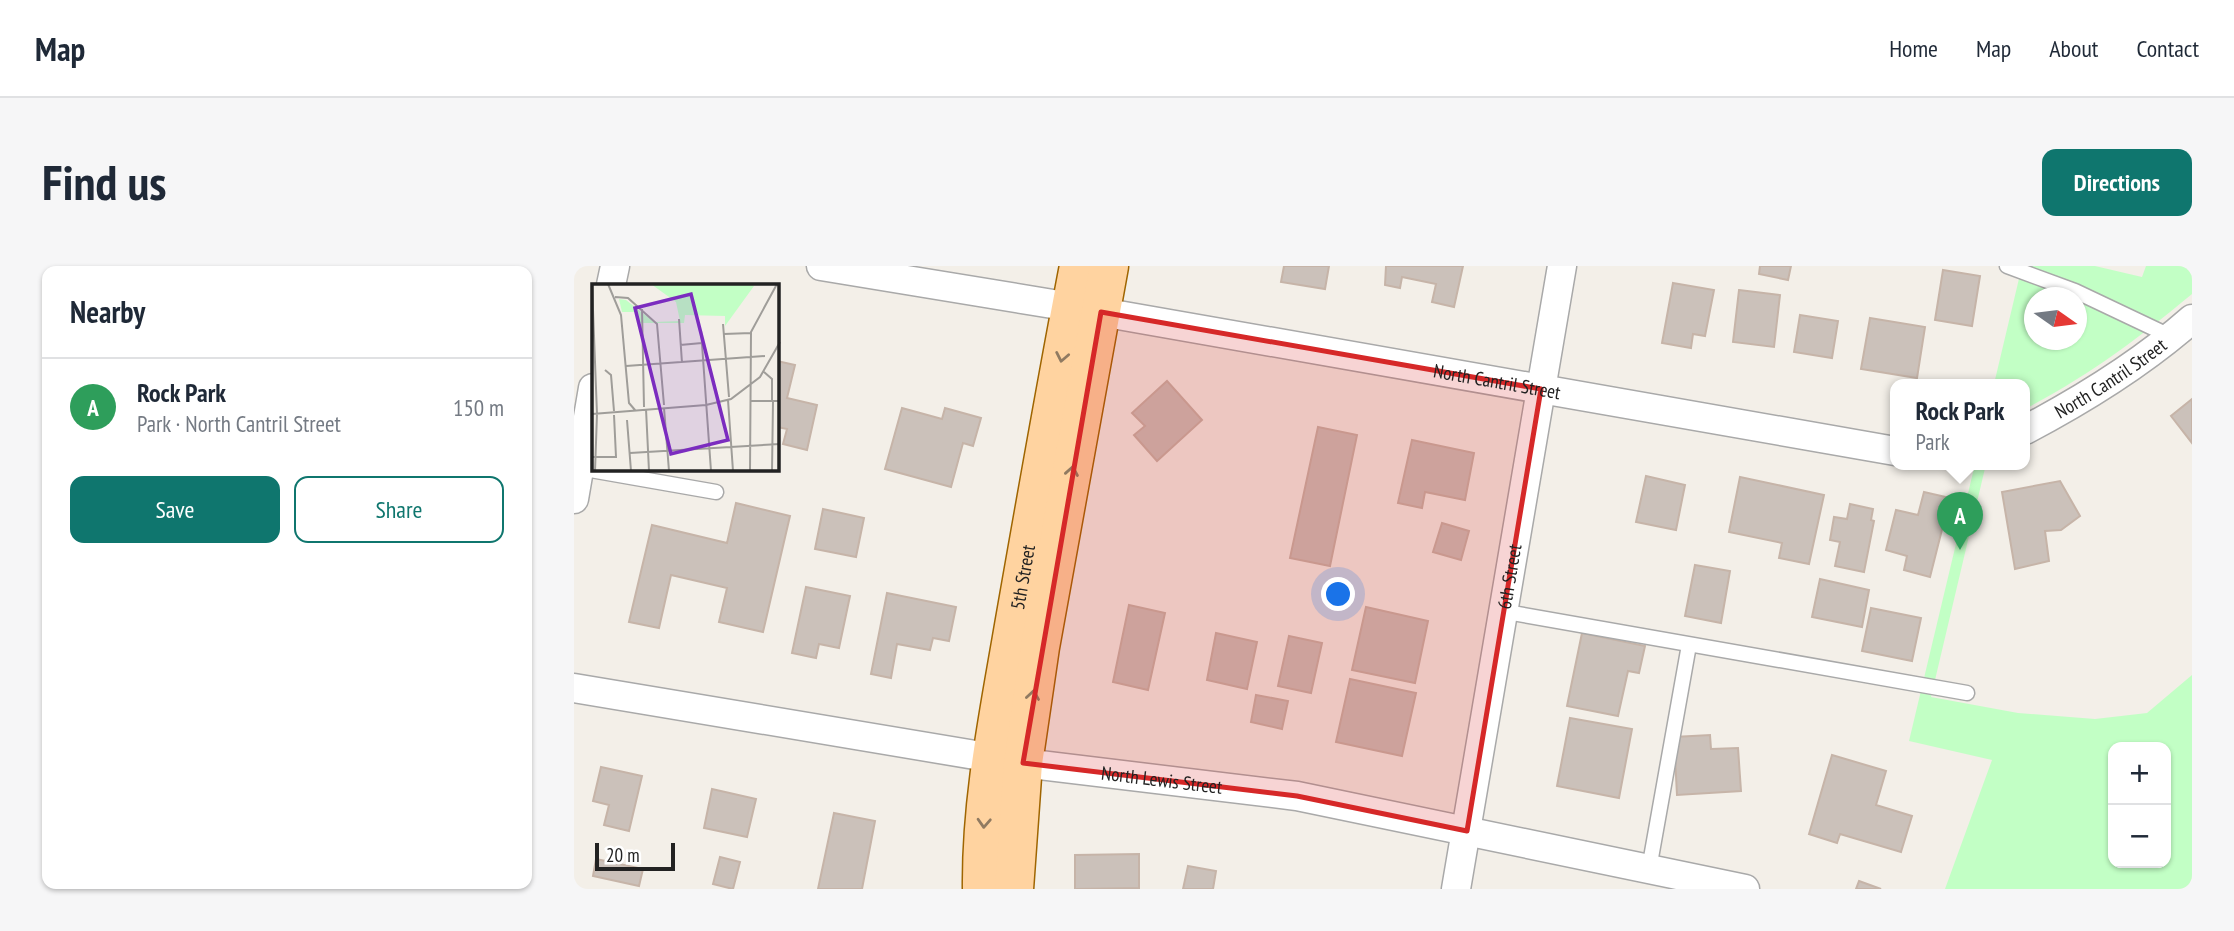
<!DOCTYPE html>
<meta charset="utf-8">
<style>
:root{--surface:#fff;--page:#f6f6f7;--text:#1f2937;--muted:#747a83;--line:#e0e1e3;--accent:#0f766e}
body{margin:0;font-family:"PT Sans Narrow",sans-serif;background:var(--page);color:var(--text)}
.controls{position:absolute;right:21px;bottom:21px;display:grid;overflow:hidden;border-radius:14px;box-shadow:0 2px 5px #0004}
.controls button{width:63px;height:63px;display:grid;place-items:center;padding:0;border:0;border-bottom:2px solid var(--line);background:var(--surface);color:var(--text);font:35px sans-serif}
.compass{position:absolute;left:1450px;top:21px;width:63px;height:63px;border-radius:50%;background:var(--surface);box-shadow:0 2px 5px #0004;rotate:104deg}
.scale{position:absolute;left:21px;bottom:18px;width:80px;box-sizing:border-box;padding-left:7px;border:4px solid #222;border-top:0;font-size:19px;line-height:24px;white-space:nowrap;color:#222;-webkit-text-stroke:5px #fff;paint-order:stroke}
.you{position:absolute;left:765px;top:329px;width:24px;height:24px;margin:-18px;border:5px solid #fff;border-radius:50%;background:#1a73e8;box-shadow:0 0 0 10px #1a73e833}
.badge{display:grid;place-items:center;width:46px;height:46px;border-radius:50%;background:var(--accent);color:#fff;font-size:23px;font-weight:700}
.pin{position:absolute;translate:-50% -58px;filter:drop-shadow(0 2px 4px #0008)}
.pin::after{content:'';position:absolute;top:37px;width:24px;height:21px;background:inherit;clip-path:polygon(0 0,100% 0,50% 100%)}
.popup{position:absolute;left:1316px;top:113px;width:140px;height:91px;box-sizing:border-box;display:grid;place-content:center;border-radius:14px;background:var(--surface);filter:drop-shadow(0 2px 5px #0005);font-size:23px;white-space:nowrap;color:var(--muted)}
.popup b{font-size:26px;color:var(--text)}
.popup::after{content:'';position:absolute;left:50%;top:100%;margin-left:-14px;border:14px solid transparent;border-top-color:var(--surface)}
.list{margin:0;padding:0;list-style:none}
h2{display:flex;justify-content:space-between;align-items:center;height:91px;margin:0;padding:0 28px;font-size:30px}
h2 small{font-size:23px;font-weight:400;color:var(--muted)}
.list li{display:grid;grid-template-columns:46px 1fr auto;gap:21px;align-items:center;box-sizing:border-box;height:98px;padding:0 28px;border-top:2px solid var(--line)}
.list b{display:block;font-size:26px;white-space:nowrap}
.list p{margin:0;font-size:23px;white-space:nowrap;color:var(--muted)}
.list em{font-size:23px;font-style:normal;color:var(--muted)}
.actions{display:flex;gap:14px;padding:21px 28px}
.actions a{flex:1;padding:16px 0;border:2px solid var(--accent);border-radius:14px;text-align:center;font-size:24px;color:var(--accent)}
.actions .main{background:var(--accent);color:#fff}
.map{position:relative;flex:none;width:1618px;height:623px;overflow:hidden;border-radius:14px}
header{display:flex;align-items:center;gap:42px;box-sizing:border-box;height:98px;padding:0 35px;background:var(--surface);border-bottom:2px solid var(--line)}
header strong{font-size:33px}
nav{display:flex;gap:38px;margin-inline-start:auto;font-size:24px}
.intro{display:flex;align-items:center;justify-content:space-between;box-sizing:border-box;height:168px;padding:0 42px}
h1{margin:0;font-size:49px}
.button{padding:18px 32px;border-radius:14px;background:var(--accent);color:#fff;font-size:24px;font-weight:700}
main{display:flex;gap:42px;padding:0 42px}
aside{flex:1;background:var(--surface);border-radius:14px;box-shadow:0 2px 5px #0004}
.map>svg:first-child{display:block}
.park{fill:#c2ffc5;fill-rule:evenodd}
.building{fill:#cbc1ba;stroke:#c6b4a8;stroke-width:2}
.lines{fill:none;stroke-linecap:round;stroke-linejoin:round}
.service-casing{stroke:#a9a9a9;stroke-width:17}
.minor-casing{stroke:#a9a9a9;stroke-width:31}
.primary-casing{stroke:#9f6500;stroke-width:41}
.service{stroke:#fff;stroke-width:14}
.minor{stroke:#fff;stroke-width:28}
.primary{stroke:#ffd3a0;stroke-width:38}
.oneway{stroke:#907a61}
.marked{fill:#d62828;fill-opacity:0.2;stroke:#d62828;stroke-width:5;stroke-linejoin:round}
.labels{text-anchor:middle;stroke-width:6;stroke-linejoin:round;paint-order:stroke}
.street-label{font-size:19px;fill:#222;stroke:#fff}
.inset-road{fill:none;stroke:#9f9d99;stroke-width:2}
.view{fill:#7b2cbf;fill-opacity:0.15;stroke:#7b2cbf;stroke-width:3.5}
.inset-edge{fill:none;stroke:#222;stroke-width:3.5}
</style>
<header>
<strong>Map</strong>
<nav><a>Home</a><a>Map</a><a>About</a><a>Contact</a></nav>
</header>
<div class="intro"><h1>Find us</h1><a class="button">Directions</a></div>
<main>
<aside>
<h2>Nearby<small></small></h2>
<ul class="list">
<li><span class="badge" style="background:#2e9e5b">A</span><div><b>Rock Park</b><p>Park · North Cantril Street</p></div><em>150 m</em></li>
</ul>
<div class="actions"><a class="main">Save</a><a>Share</a></div>
</aside>
<div class="map">
<svg width="1618" height="623" viewBox="0 0 1618 623">
<rect width="100%" height="100%" fill="#f3efe8"/>
<g class="park">
<path d="M1448,0H1521L1568,11L1572,0H1618V28C1561,75 1517,108 1451,143V118H1420ZM1461,32H1503V74H1461Z"/>
<path d="M1401,198H1412L1357,431L1444,447L1521,453L1573,447L1618,409V623H1371L1418,494L1335,475ZM1539,481H1592V597H1539Z"/>
</g>
<g class="building">
<path d="M710,0H755L751,23L707,16Z"/>
<path d="M812,0H889L880,41L858,36L862,18L828,11L826,22L811,19Z"/>
<path d="M1186,0H1217L1214,14L1185,8Z"/>
<path d="M1369,4L1406,10L1398,60L1361,54Z"/>
<path d="M1099,17L1140,24L1131,70L1119,68L1117,82L1088,77Z"/>
<path d="M1165,24L1206,29L1200,81L1159,76Z"/>
<path d="M1226,49L1264,55L1258,92L1220,86Z"/>
<path d="M1296,52L1351,61L1343,112L1287,103Z"/>
<path d="M203,95L221,99L213,132L243,139L233,184L209,178L213,163L203,161Z"/>
<path d="M593,115L628,154L583,195L560,169L571,160L558,147Z"/>
<path d="M1618,133V177L1597,150Z"/>
<path d="M328,142L368,153L371,142L407,152L399,180L389,177L377,221L311,203Z"/>
<path d="M744,161L783,169L756,300L716,292Z"/>
<path d="M838,174L900,187L891,234L851,226L848,242L824,237Z"/>
<path d="M1072,210L1111,219L1102,264L1062,256Z"/>
<path d="M1166,211L1250,229L1235,298L1205,292L1208,277L1155,266Z"/>
<path d="M1486,215L1506,250L1487,264L1471,265L1475,295L1441,303L1428,226Z"/>
<path d="M1350,226L1376,232L1356,311L1330,304L1333,290L1312,284L1322,244L1344,249Z"/>
<path d="M162,237L216,250L189,366L145,356L153,322L97,309L85,362L55,356L78,259L153,277Z"/>
<path d="M1276,238L1299,243L1297,254L1300,255L1290,306L1261,300L1266,276L1256,274L1260,251L1273,253Z"/>
<path d="M249,243L290,252L282,291L241,283Z"/>
<path d="M868,257L895,265L887,294L859,286Z"/>
<path d="M1121,299L1156,305L1147,357L1111,350Z"/>
<path d="M1246,313L1295,324L1288,361L1238,351Z"/>
<path d="M232,321L276,330L265,382L245,378L242,392L218,387Z"/>
<path d="M313,327L382,341L375,375L359,372L356,384L323,378L317,412L297,408Z"/>
<path d="M555,339L591,347L574,424L539,416Z"/>
<path d="M792,341L854,355L841,417L778,404Z"/>
<path d="M1297,342L1347,352L1338,395L1288,385Z"/>
<path d="M642,367L683,376L673,423L633,414Z"/>
<path d="M1008,367L1071,380L1065,407L1054,405L1044,450L993,440Z"/>
<path d="M715,370L748,377L737,427L704,420Z"/>
<path d="M776,413L842,427L828,490L762,476Z"/>
<path d="M682,429L714,435L708,463L677,456Z"/>
<path d="M996,452L1058,463L1045,532L983,520Z"/>
<path d="M1136,469L1137,483L1164,482L1167,525L1103,529L1100,471Z"/>
<path d="M1258,489L1312,505L1302,539L1338,550L1327,586L1266,568L1263,577L1235,568Z"/>
<path d="M27,501L68,510L55,565L30,559L35,539L19,535Z"/>
<path d="M138,523L182,533L173,571L130,562Z"/>
<path d="M260,547L301,555L288,623H244Z"/>
<path d="M565,588V622L501,623V589Z"/>
<path d="M146,591L166,596L159,623L139,618Z"/>
<path d="M22,593L69,603L65,620L19,610Z"/>
<path d="M614,600L642,605L639,623H609Z"/>
<path d="M1285,615L1307,623H1282Z"/>
</g>
<g class="lines">
<defs>
<g id="service">
<path d="M1433,0L1501,25L1598,71"/>
<path d="M5,202L142,226"/>
<path d="M927,345L1393,427"/>
<path d="M1075,603L1115,379"/>
</g>
<g id="minor">
<path d="M247,0L497,41"/>
<path d="M37,19L41,0"/>
<path id="s1" d="M527,46L1321,185"/>
<path id="s2" d="M1451,164C1510,133 1568,97 1618,53"/>
<path d="M0,233L19,122"/>
<path id="s3" d="M0,422L449,497L723,530L1171,623"/>
<path id="s4" d="M882,623L988,0"/>
</g>
<g id="primary">
<path id="s5" d="M408,623C407,534 425,448 440,360C461,240 482,120 505,0"/>
<path d="M440,623L449,497L466,381L535,0"/>
</g>
</defs>
<use href="#service" class="service-casing"/>
<use href="#minor" class="minor-casing"/>
<use href="#primary" class="primary-casing"/>
<use href="#service" class="service"/>
<use href="#minor" class="minor"/>
<use href="#primary" class="primary"/>
</g>
<defs><path id="oneway-chevron" d="M-2-3.5L2.5 0L-2 3.5" fill="none" stroke-width="1.6" stroke-linecap="round" stroke-linejoin="round" transform="scale(1.75)"/></defs>
<g class="oneway">
<use href="#oneway-chevron" transform="translate(488 91) rotate(101)"/>
<use href="#oneway-chevron" transform="translate(498 205) rotate(-80)"/>
<use href="#oneway-chevron" transform="translate(459 429) rotate(-81)"/>
<use href="#oneway-chevron" transform="translate(410 557) rotate(93)"/>
</g>
<path class="marked" d="M527,46L967,123L893,565L723,530L449,497Z"/>
<g class="labels">
<g class="street-label">
<text dy="7" stroke="none"><textPath href="#s2" startOffset="100">North Cantril Street</textPath></text>
<text dy="7" stroke="none"><textPath href="#s1" startOffset="402">North Cantril Street</textPath></text>
<text dy="7" stroke="none"><textPath href="#s5" startOffset="315">5th Street</textPath></text>
<text dy="7" stroke="none"><textPath href="#s4" startOffset="317">6th Street</textPath></text>
<text dy="7" stroke="none"><textPath href="#s3" startOffset="595">North Lewis Street</textPath></text>
</g>
</g>
<g transform="translate(18 18)">
<rect width="187" height="187" fill="#f3efe8"/>
<path d="M59,0H158L162,2L133,42V32L93,31L92,39H45V28H30L27,15L34,16L62,38L88,37L84,18Z" fill="#c2ffc5"/>
<path class="inset-road" d="M0,0L5,130M16,0L29,31L37,119L43,126M23,13L36,14L65,40L72,121M50,25L52,123M87,35L90,79M131,40L137,113M109,46L119,187M132,50L159,49M88,61L110,59M34,82L173,72M13,86L19,91L22,127M172,88L180,95V117M136,116L141,187M158,117H188M72,124L77,187M54,125L57,187M0,130L114,121L139,115L168,93L188,58M35,136L39,187M38,169L188,160M0,173H24L22,131M3,187L5,130M158,187L159,48L185,0M180,187L181,117"/>
<path class="view" d="M99,10L136,156L79,170L43,24Z"/>
<rect width="187" height="187" class="inset-edge"/>
</g>
</svg>
<div class="controls">
<button>+</button>
<button>−</button>
</div>
<svg class="compass" viewBox="-18 -18 36 36"><path d="M0-13l5 13h-10z" fill="#e53935"/><path d="M0 13l5-13h-10z" fill="#747a83"/></svg>
<div class="scale">20 m</div>
<div class="you"></div>
<div class="pin badge" style="left:1386px;top:284px;background:#2e9e5b">A</div>
<div class="popup"><b>Rock Park</b>Park</div>
</div>
</main>
